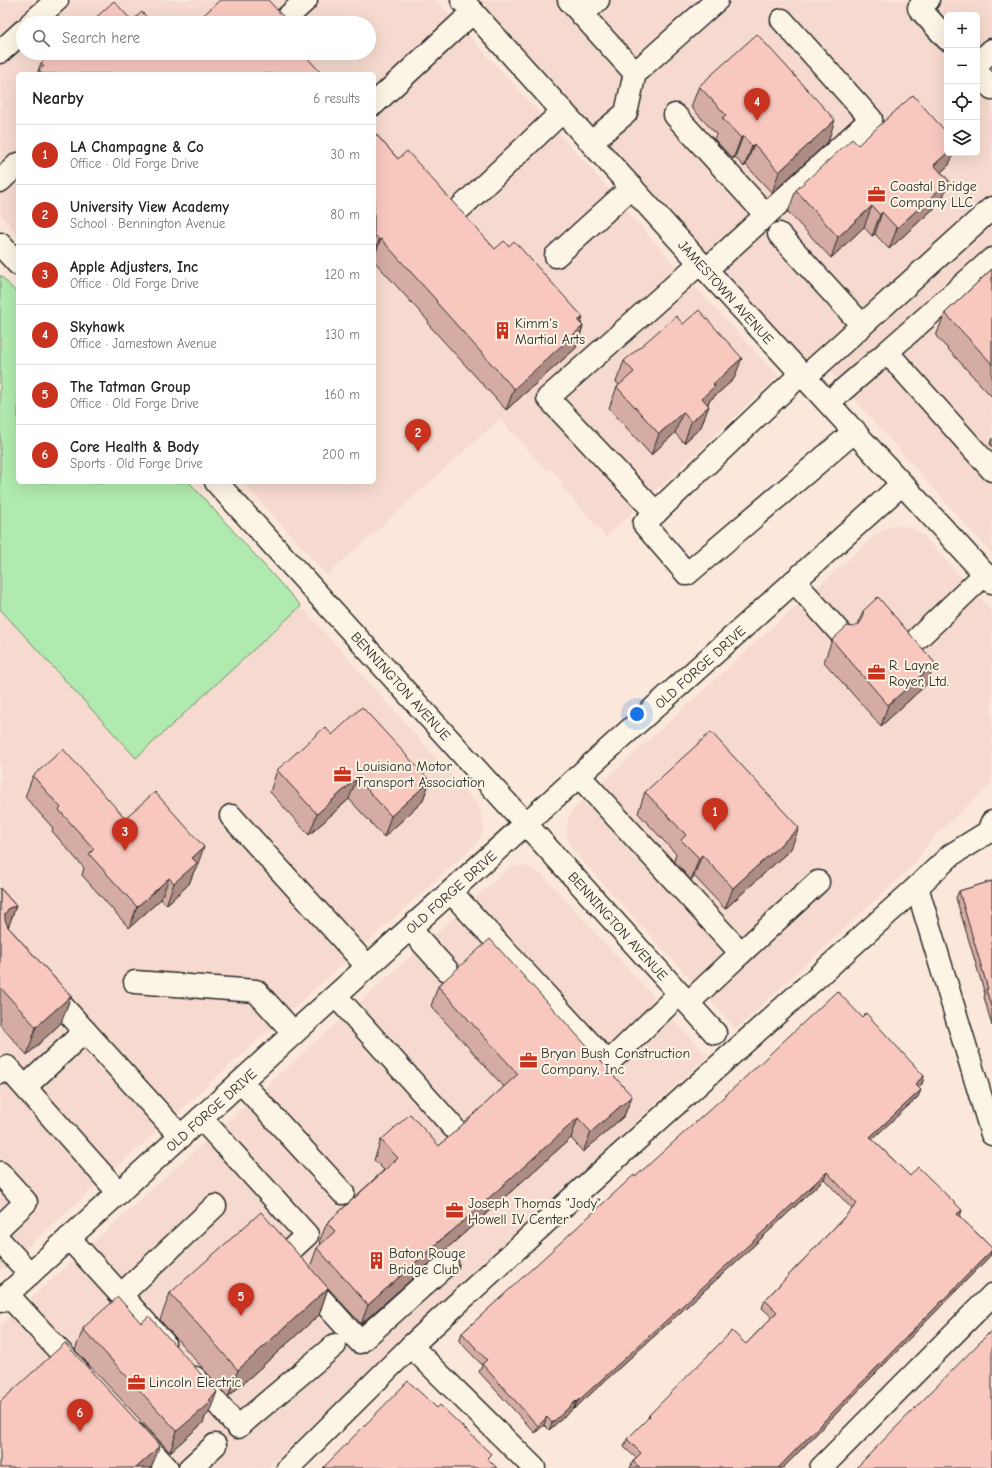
<!DOCTYPE html>
<meta charset="utf-8">
<style>
:root{--surface:#fff;--page:#f6f6f6;--text:#222;--muted:#767676;--line:#e0e0e0;--accent:#c8321e}
body{margin:0;font-family:"Comic Neue",sans-serif;background:var(--page);color:var(--text)}
.controls{position:absolute;right:12px;top:12px;display:grid;overflow:hidden;border-radius:6px;box-shadow:0 4px 16px #0002}
.controls button{width:36px;height:36px;display:grid;place-items:center;padding:0;border:0;border-bottom:1px solid var(--line);background:var(--surface);color:var(--text);font:20px sans-serif}
.you{position:absolute;left:637px;top:714px;width:14px;height:14px;margin:-10px;border:3px solid #fff;border-radius:50%;background:#1a73e8;box-shadow:0 0 0 6px #1a73e833}
.badge{display:grid;place-items:center;width:26px;height:26px;border-radius:50%;background:var(--accent);color:#fff;font-size:13px;font-weight:700}
.pin{position:absolute;translate:-50% -33px;filter:drop-shadow(0 1px 2px #0008)}
.pin::after{content:'';position:absolute;top:21px;width:14px;height:12px;background:inherit;clip-path:polygon(0 0,100% 0,50% 100%)}
.list{margin:0;padding:0;list-style:none}
h2{display:flex;justify-content:space-between;align-items:center;height:52px;margin:0;padding:0 16px;font-size:17px}
h2 small{font-size:13px;font-weight:400;color:var(--muted)}
.list li{display:grid;grid-template-columns:26px 1fr auto;gap:12px;align-items:center;box-sizing:border-box;height:60px;padding:0 16px;border-top:1px solid var(--line)}
.list b{display:block;font-size:15px;white-space:nowrap}
.list p{margin:0;font-size:13px;white-space:nowrap;color:var(--muted)}
.list em{font-size:13px;font-style:normal;color:var(--muted)}
.icon{flex:none;width:22px;height:22px;fill:none;stroke:currentColor;stroke-width:2;stroke-linecap:round;stroke-linejoin:round}
.map{position:relative;flex:none;width:992px;height:1468px;overflow:hidden}
.search{position:absolute;background:var(--surface);box-shadow:0 4px 16px #0002;left:16px;top:16px;width:360px;height:44px;display:flex;align-items:center;gap:10px;box-sizing:border-box;padding:0 14px;border-radius:22px;color:var(--muted);font-size:15px}
.panel{position:absolute;background:var(--surface);box-shadow:0 4px 16px #0002;left:16px;top:72px;width:360px;height:412px;border-radius:6px}
.map>svg:first-child{display:block}
.built{fill:#f6dacf;fill-rule:evenodd}
.green{fill:#b0eaae;stroke:#6e8a6c}
.lines{fill:none;stroke-linecap:round;stroke-linejoin:round}
.minor-casing{stroke:#2b2b2b;stroke-width:25}
.minor{stroke:#fcf5e5;stroke-width:22}
.wall{fill:#d5aca4;stroke:#2b2b2b}
.shaded-wall{fill:#ae8c86;stroke:#2b2b2b}
.building{fill:#f8c8bf;stroke:#2b2b2b}
.labels{text-anchor:middle;stroke-width:4;stroke-linejoin:round;paint-order:stroke}
.poi-label{font-size:14px;fill:#2b2b2b;stroke:#fcf5e5;text-anchor:start}
.street-label{font-size:14px;fill:#2b2b2b;stroke:#fcf5e5}
</style>
<div class="map">
<svg width="992" height="1468" viewBox="0 0 992 1468">
<rect width="100%" height="100%" fill="#fbe8da"/>
<filter id="ink" filterUnits="userSpaceOnUse"><feTurbulence type="fractalNoise" baseFrequency=".025" numOctaves="2"/><feDisplacementMap in="SourceGraphic" scale="8" xChannelSelector="R" yChannelSelector="G"/><feConvolveMatrix kernelMatrix="1 2 1 2 8 2 1 2 1" color-interpolation-filters="sRGB"/></filter>
<g filter="url(#ink)">
<g class="built">
<path d="M0,0H436L592,170L673,263L778,376L606,537L561,486L563,483L550,468L547,471L500,419L327,575L243,482H374V74H18V234L0,214ZM23,23H369V53H23Z"/>
<path d="M463,0H992V554L832,374H801ZM947,15H977V153H947Z"/>
<path d="M894,526L910,527L923,535L992,611V783L934,836L912,866L736,1029L576,854L571,846L567,837V827L568,819L572,812L577,806L754,644L877,534L888,527Z"/>
<path d="M301,606L475,802L481,812L483,823V830L481,837L475,845L0,1272V609L136,757Z"/>
<path d="M518,866H527L543,875L707,1056L267,1468H0V1326L501,875L509,868Z"/>
</g>
<path class="green" d="M0,275L18,294V482H189L301,606L136,758L0,609Z"/>
<g class="lines">
<defs>
<g id="minor">
<path d="M462,0L700,263L992,582"/>
<path d="M569,0L635,73L717,0"/>
<path d="M928,0L919,8L947,39"/>
<path d="M582,15L598,0"/>
<path d="M31,23L57,0"/>
<path d="M281,23L306,0"/>
<path d="M0,52L23,31"/>
<path d="M977,64L992,50"/>
<path d="M977,72L992,88"/>
<path d="M374,104L473,12"/>
<path d="M675,115L766,215"/>
<path d="M591,142L626,113L635,73"/>
<path d="M0,181L18,164"/>
<path d="M455,213L563,111"/>
<path d="M779,234L862,325"/>
<path d="M0,244L18,264"/>
<path d="M556,256L632,187"/>
<path d="M706,270L871,119L782,20"/>
<path d="M887,352L992,259"/>
<path d="M801,374L644,524L687,574L855,431"/>
<path d="M805,377L992,208"/>
<path d="M829,402L887,352L992,470"/>
<path d="M216,482L715,1033"/>
<path d="M656,513L548,398L700,263"/>
<path d="M794,581L843,636"/>
<path d="M915,641L985,574"/>
<path d="M579,776L741,953L688,1003"/>
<path d="M231,816L368,967"/>
<path d="M917,887L992,1134"/>
<path d="M451,892L608,1063L679,994"/>
<path d="M410,929L447,970"/>
<path d="M741,953L818,882"/>
<path d="M135,982L256,991L294,1033"/>
<path d="M45,987L85,1031"/>
<path d="M336,996L453,1127"/>
<path d="M0,1073L7,1067L119,1193"/>
<path d="M241,1082L343,1193"/>
<path d="M25,1087L85,1031L181,1137"/>
<path d="M201,1118L307,1235L283,1257L360,1342L447,1264"/>
<path d="M0,1173L26,1202L0,1227"/>
<path d="M69,1238L121,1295"/>
<path d="M0,1241L30,1274"/>
<path d="M7,1294L78,1371"/>
<path d="M0,1301L294,1033L902,484"/>
<path d="M164,1343L121,1295L215,1206"/>
<path d="M411,1346L534,1468"/>
<path d="M195,1378L238,1427L335,1345"/>
<path d="M135,1434L167,1468"/>
<path d="M190,1468L215,1445"/>
<path d="M288,1468L411,1346L571,1199L917,887L951,855L988,832L992,822"/>
<path d="M821,1468L992,1295"/>
</g>
</defs>
<use href="#minor" class="minor-casing"/>
<use href="#minor" class="minor"/>
</g>
<g class="wall">
<path d="M41,63L322,74H37Z"/>
<path d="M699,86L828,142L772,193L746,165L744,167L735,157L733,159L714,139L716,134L691,107Z"/>
<path d="M374,132L398,159L495,249L509,246L583,317L581,324L583,326L576,348L506,410L428,324L429,322L374,261Z"/>
<path d="M949,165L941,172L949,181L941,202L889,249L875,234L872,236L864,227L831,258L788,212L796,190Z"/>
<path d="M992,269V397L936,336L945,313Z"/>
<path d="M624,361L734,379L709,401L701,427L684,443L675,433L651,455L609,408L617,387L619,385L616,382Z"/>
<path d="M992,438V447L990,444Z"/>
<path d="M863,611L935,663L927,684L881,726L824,662L832,640L858,625Z"/>
<path d="M332,735L430,781L422,802L384,837L349,799L309,835L270,792L277,770Z"/>
<path d="M33,776L125,818L196,869L194,871L189,884L166,905L161,899L129,928L82,875L84,868L52,831L53,828L25,797Z"/>
<path d="M645,792L791,849L725,909L694,876L691,880L674,861L676,854L638,813Z"/>
<path d="M992,881V1026L984,997L985,994L956,898L959,891Z"/>
<path d="M0,888L16,906L8,927L71,996L61,1023L27,1055L0,1025Z"/>
<path d="M438,986L632,1096L624,1116L583,1152L571,1138L443,1252L439,1255L361,1324L328,1288L319,1315L228,1397L160,1320L170,1293L310,1267L317,1248L321,1244L319,1242L327,1223L384,1170L374,1160L381,1140L439,1146L504,1087L431,1006Z"/>
<path d="M862,1017L924,1076L922,1084L918,1087V1097L872,1139L910,1176L960,1217L992,1248V1251L990,1256L783,1468H630L633,1461L636,1458L624,1447L627,1439L648,1418L649,1415L746,1344L772,1317L762,1308L765,1300L852,1209L824,1179L749,1250L574,1409V1408L549,1430L544,1425L535,1433L479,1372L482,1365L459,1341L462,1333L635,1177Z"/>
<path d="M84,1327L209,1413L205,1417L203,1423L170,1452L75,1350Z"/>
</g>
<g class="shaded-wall">
<path d="M835,120L828,142L772,193L779,172Z"/>
<path d="M743,136L735,157L733,159L741,138Z"/>
<path d="M754,144L746,165L744,167L752,146Z"/>
<path d="M947,153H954L949,165L926,186L934,165Z"/>
<path d="M949,181L941,202L889,249L897,228Z"/>
<path d="M872,206L864,227L831,258L838,237Z"/>
<path d="M882,212L875,234L872,236L880,215Z"/>
<path d="M381,239L374,257V254L379,240Z"/>
<path d="M583,317L578,331L583,326L576,348L506,410L514,389Z"/>
<path d="M742,358L734,379L709,401L707,407L702,398L713,384Z"/>
<path d="M709,406L701,427L684,443L691,422Z"/>
<path d="M683,412L675,433L651,455L659,434Z"/>
<path d="M935,663L927,684L881,726L888,705Z"/>
<path d="M357,778L349,799L309,835L317,814Z"/>
<path d="M430,781L422,802L384,837L391,816Z"/>
<path d="M799,828L791,849L725,909L733,888Z"/>
<path d="M204,847L196,869L194,871L189,884L166,905L174,883L192,858Z"/>
<path d="M702,855L694,876L691,880L699,858Z"/>
<path d="M169,878L161,899L129,928L137,907Z"/>
<path d="M16,906L6,933L0,935L5,914L9,908Z"/>
<path d="M71,996L61,1023L27,1055L36,1027Z"/>
<path d="M924,1076L922,1084L913,1091L915,1084Z"/>
<path d="M921,1090L918,1097L867,1144L870,1137Z"/>
<path d="M632,1096L624,1116L583,1152L591,1132Z"/>
<path d="M578,1118L571,1138L443,1252L439,1255L361,1324L368,1305Z"/>
<path d="M827,1172L824,1179L749,1250L574,1409L577,1402Z"/>
<path d="M962,1210L960,1217L957,1214Z"/>
<path d="M992,1250L990,1256L783,1468H778Z"/>
<path d="M328,1288L319,1315L228,1397L238,1370Z"/>
<path d="M217,1392L209,1413L205,1417L203,1423L170,1452L177,1431L209,1400Z"/>
<path d="M576,1401L574,1408L549,1430L552,1423Z"/>
<path d="M547,1417L544,1425L535,1433L538,1426Z"/>
<path d="M160,1446L151,1468H136L155,1450Z"/>
</g>
<g class="building">
<path d="M220,0H268L289,23H195Z"/>
<path d="M114,1L132,21L142,12L152,23H90Z"/>
<path d="M757,34L835,120L779,172L754,144L752,146L743,136L741,138L722,118L726,115L699,86Z"/>
<path d="M53,53H303L322,74H42L39,70L44,66L41,63Z"/>
<path d="M913,95L947,133V153L934,165L949,181L897,228L882,212L880,215L872,206L838,237L796,190L852,139L858,145Z"/>
<path d="M374,132L398,159L407,151L495,249L504,241L509,246L514,241L583,317L578,321L583,326L514,389L436,302L437,301L381,239L379,240L374,234Z"/>
<path d="M992,269V364L945,313Z"/>
<path d="M699,310L742,358L713,384L715,386L702,398L709,406L691,422L683,412L659,434L617,387L634,372L624,361L676,316L683,324Z"/>
<path d="M878,597L935,663L888,705L832,640L847,626L854,627L859,624L863,618V611Z"/>
<path d="M362,707L430,781L391,816L357,778L317,814L277,770L325,727L332,735Z"/>
<path d="M711,732L799,828L733,888L702,855L699,858L681,840L686,835L645,792Z"/>
<path d="M63,749L125,818L155,792L204,847L192,858L197,863L174,883L169,878L137,907L89,854L94,849L59,810L61,808L33,776Z"/>
<path d="M992,881V1009L986,989H988L959,891Z"/>
<path d="M0,888L16,906L9,908L5,914V920L8,927L71,996L36,1027L0,987Z"/>
<path d="M490,939L632,1096L591,1132L578,1118L451,1232L446,1235L368,1305L317,1248L335,1231L327,1223L398,1158L381,1140L410,1114L439,1146L518,1074L438,986Z"/>
<path d="M837,991L862,1017L866,1013L924,1076L915,1084L921,1090L870,1137L910,1176L918,1167L962,1210L957,1214L992,1248V1250L778,1468H639L633,1461L641,1453L627,1439L650,1416L649,1415L732,1331L746,1344L777,1312L765,1300L857,1204L827,1172L752,1242L577,1402L576,1401L552,1423L547,1417L538,1426L482,1364L487,1360L462,1333L634,1175L635,1177L737,1085Z"/>
<path d="M261,1212L328,1288L238,1370L170,1293Z"/>
<path d="M118,1297L141,1323L149,1316L217,1392L209,1400L211,1402L177,1431L83,1329L84,1327Z"/>
<path d="M992,1330V1468H856Z"/>
<path d="M65,1343L160,1446L155,1450H156L136,1468H0V1402Z"/>
<path d="M408,1381L437,1408L440,1405L491,1454L487,1458L497,1468H323Z"/>
</g>
</g>
<defs>
<symbol id="office-bare" viewBox="-9 -9 18 18"><path d="M-6-3h4V-5.5h4V-3h4V5H-6ZM-1-4.5V-3h2v-1.5ZM-6 0V1H6V0Z" fill="#c8321e" stroke="#fcf5e5" stroke-width="2.5" paint-order="stroke"/></symbol>
<symbol id="building-bare" viewBox="-9 -9 18 18"><path d="M-4-6H4V6H1V3H-1V6H-4ZM-2.5-4.3h1.7v1.8h-1.7ZM.8-4.3h1.7v1.8H.8ZM-2.5-1h1.7V.8h-1.7ZM.8-1h1.7V.8H.8Z" fill="#c8321e" stroke="#fcf5e5" stroke-width="2.5" paint-order="stroke"/></symbol>
</defs>
<g fill-rule="evenodd">
<use href="#office-bare" x="864" y="182" width="25" height="25"/>
<use href="#building-bare" x="490" y="318" width="25" height="25"/>
<use href="#office-bare" x="864" y="660" width="25" height="25"/>
<use href="#office-bare" x="330" y="762" width="25" height="25"/>
<use href="#office-bare" x="516" y="1048" width="25" height="25"/>
<use href="#office-bare" x="442" y="1198" width="25" height="25"/>
<use href="#building-bare" x="364" y="1248" width="25" height="25"/>
<use href="#office-bare" x="124" y="1370" width="25" height="25"/>
</g>
<g class="labels">
<g class="poi-label">
<text x="890" y="191">Coastal Bridge<tspan x="890" dy="16">Company LLC</tspan></text>
<text x="515" y="328">Kimm's<tspan x="515" dy="16">Martial Arts</tspan></text>
<text x="889" y="670">R. Layne<tspan x="889" dy="16">Royer, Ltd.</tspan></text>
<text x="356" y="771">Louisiana Motor<tspan x="356" dy="16">Transport Association</tspan></text>
<text x="541" y="1058">Bryan Bush Construction<tspan x="541" dy="16">Company, Inc</tspan></text>
<text x="468" y="1208">Joseph Thomas "Jody"<tspan x="468" dy="16">Howell IV Center</tspan></text>
<text x="389" y="1258">Baton Rouge<tspan x="389" dy="16">Bridge Club</tspan></text>
<text x="149" y="1387">Lincoln Electric</text>
</g>
<g class="street-label">
<text transform="translate(726 292) rotate(48)" y="5">JAMESTOWN AVENUE</text>
<text transform="translate(700 667) rotate(-42)" y="5">OLD FORGE DRIVE</text>
<text transform="translate(401 686) rotate(48)" y="5">BENNINGTON AVENUE</text>
<text transform="translate(451 892) rotate(-42)" y="5">OLD FORGE DRIVE</text>
<text transform="translate(618 926) rotate(48)" y="5">BENNINGTON AVENUE</text>
<text transform="translate(211 1110) rotate(-42)" y="5">OLD FORGE DRIVE</text>
</g>
</g>
</svg>
<div class="controls">
<button>+</button>
<button>−</button>
<button><svg class="icon" aria-label="locate" viewBox="0 0 24 24"><circle cx="12" cy="12" r="6"/><path d="M12 2v4M12 18v4M2 12h4M18 12h4"/></svg></button>
<button><svg class="icon" aria-label="layers" viewBox="0 0 24 24"><path d="M12 4l9 5-9 5-9-5zM3 14l9 5 9-5"/></svg></button>
</div>
<div class="you"></div>
<div class="pin badge" style="left:715px;top:831px">1</div>
<div class="pin badge" style="left:418px;top:452px">2</div>
<div class="pin badge" style="left:125px;top:851px">3</div>
<div class="pin badge" style="left:757px;top:121px">4</div>
<div class="pin badge" style="left:241px;top:1316px">5</div>
<div class="pin badge" style="left:80px;top:1432px">6</div>
<div class="search"><svg class="icon" aria-label="search" viewBox="0 0 24 24"><circle cx="10" cy="10" r="6"/><path d="M15 15l6 6"/></svg>Search here</div>
<section class="panel">
<h2>Nearby<small>6 results</small></h2>
<ul class="list">
<li><span class="badge">1</span><div><b>LA Champagne &amp; Co</b><p>Office · Old Forge Drive</p></div><em>30 m</em></li>
<li><span class="badge">2</span><div><b>University View Academy</b><p>School · Bennington Avenue</p></div><em>80 m</em></li>
<li><span class="badge">3</span><div><b>Apple Adjusters, Inc</b><p>Office · Old Forge Drive</p></div><em>120 m</em></li>
<li><span class="badge">4</span><div><b>Skyhawk</b><p>Office · Jamestown Avenue</p></div><em>130 m</em></li>
<li><span class="badge">5</span><div><b>The Tatman Group</b><p>Office · Old Forge Drive</p></div><em>160 m</em></li>
<li><span class="badge">6</span><div><b>Core Health &amp; Body</b><p>Sports · Old Forge Drive</p></div><em>200 m</em></li>
</ul>
</section>
</div>
